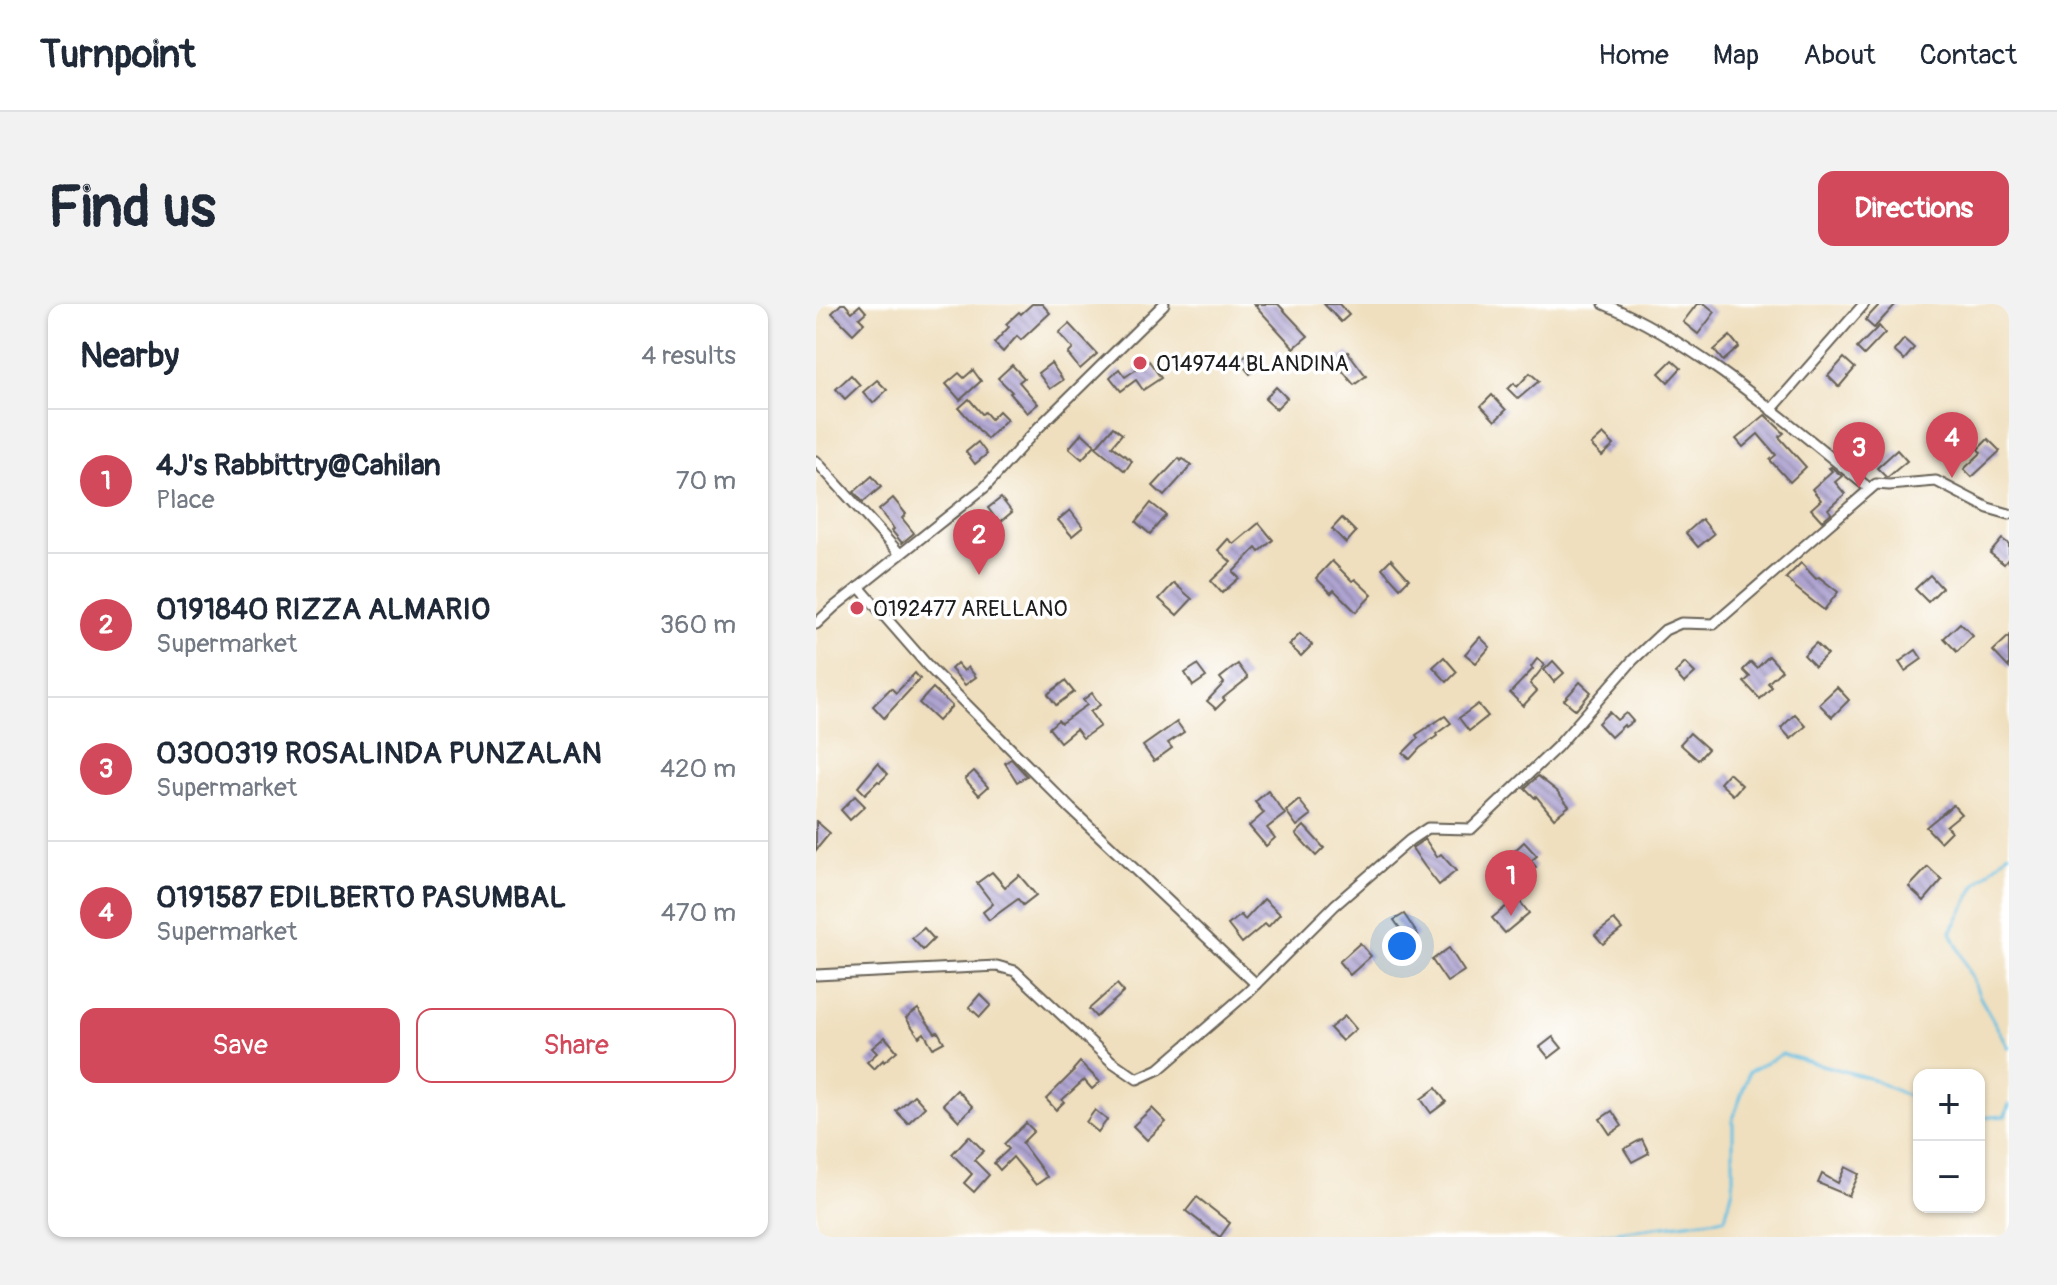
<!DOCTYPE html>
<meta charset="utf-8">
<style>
:root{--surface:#fff;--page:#f2f2f3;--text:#1f2937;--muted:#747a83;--line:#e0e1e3;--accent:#d1495b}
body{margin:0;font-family:Pangolin,sans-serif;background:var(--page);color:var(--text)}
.controls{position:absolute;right:24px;bottom:24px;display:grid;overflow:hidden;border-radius:16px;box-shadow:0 2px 6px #0004}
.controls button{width:72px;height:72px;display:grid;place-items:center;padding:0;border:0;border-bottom:2px solid var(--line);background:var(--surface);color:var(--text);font:40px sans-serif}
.you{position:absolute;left:586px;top:642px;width:28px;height:28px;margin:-20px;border:6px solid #fff;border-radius:50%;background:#1a73e8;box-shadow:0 0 0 12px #1a73e833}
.badge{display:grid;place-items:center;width:52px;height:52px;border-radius:50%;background:var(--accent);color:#fff;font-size:26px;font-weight:700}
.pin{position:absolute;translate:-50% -66px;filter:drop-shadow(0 2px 4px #0008)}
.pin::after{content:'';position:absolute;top:42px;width:28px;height:24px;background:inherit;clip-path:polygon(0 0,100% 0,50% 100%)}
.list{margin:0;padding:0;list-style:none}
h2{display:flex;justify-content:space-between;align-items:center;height:104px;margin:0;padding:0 32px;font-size:34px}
h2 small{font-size:26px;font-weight:400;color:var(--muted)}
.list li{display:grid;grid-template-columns:52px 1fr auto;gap:24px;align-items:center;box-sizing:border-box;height:144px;padding:0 32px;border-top:2px solid var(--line)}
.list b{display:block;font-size:30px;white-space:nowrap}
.list p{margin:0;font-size:26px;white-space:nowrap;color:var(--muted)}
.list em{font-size:26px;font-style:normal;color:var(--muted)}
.actions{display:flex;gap:16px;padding:24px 32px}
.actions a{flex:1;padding:18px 0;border:2px solid var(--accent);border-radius:16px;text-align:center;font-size:28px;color:var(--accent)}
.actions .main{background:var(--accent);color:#fff}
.map{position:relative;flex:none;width:1193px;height:933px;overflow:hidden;border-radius:16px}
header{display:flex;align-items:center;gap:48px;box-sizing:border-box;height:112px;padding:0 40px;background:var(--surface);border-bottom:2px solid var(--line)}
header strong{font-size:38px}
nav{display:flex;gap:44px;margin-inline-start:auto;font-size:28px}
.intro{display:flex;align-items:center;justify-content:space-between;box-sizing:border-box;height:192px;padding:0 48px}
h1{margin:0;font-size:56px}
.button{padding:20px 36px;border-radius:16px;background:var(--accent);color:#fff;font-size:28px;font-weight:700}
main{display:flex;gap:48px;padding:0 48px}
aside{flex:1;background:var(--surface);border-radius:16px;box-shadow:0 2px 6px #0004}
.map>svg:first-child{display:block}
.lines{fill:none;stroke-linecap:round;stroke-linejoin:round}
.stream{stroke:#65bfe3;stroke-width:3}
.building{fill:url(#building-back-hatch)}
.street-casing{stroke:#666055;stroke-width:13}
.street{stroke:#fff;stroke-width:9}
.poi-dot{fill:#d1495b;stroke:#fff;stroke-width:3}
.labels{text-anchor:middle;stroke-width:7;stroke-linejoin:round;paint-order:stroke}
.poi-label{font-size:22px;fill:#1c1c1c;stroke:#fff;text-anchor:start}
</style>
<header>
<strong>Turnpoint</strong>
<nav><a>Home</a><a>Map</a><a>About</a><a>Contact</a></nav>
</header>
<div class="intro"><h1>Find us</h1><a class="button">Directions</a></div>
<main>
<aside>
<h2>Nearby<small>4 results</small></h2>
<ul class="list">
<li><span class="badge">1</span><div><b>4J's Rabbittry@Cahilan</b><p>Place</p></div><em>70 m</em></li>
<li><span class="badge">2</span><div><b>0191840 RIZZA ALMARIO</b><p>Supermarket</p></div><em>360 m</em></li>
<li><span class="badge">3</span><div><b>0300319 ROSALINDA PUNZALAN</b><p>Supermarket</p></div><em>420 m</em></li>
<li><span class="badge">4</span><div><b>0191587 EDILBERTO PASUMBAL</b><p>Supermarket</p></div><em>470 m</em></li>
</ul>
<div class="actions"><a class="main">Save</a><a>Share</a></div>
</aside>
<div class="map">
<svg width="1193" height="933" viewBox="0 0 1193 933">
<defs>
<pattern id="building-back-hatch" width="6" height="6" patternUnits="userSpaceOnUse" patternTransform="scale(2)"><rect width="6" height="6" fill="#afa4d1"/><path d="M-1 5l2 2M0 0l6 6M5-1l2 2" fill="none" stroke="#8e85a9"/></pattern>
</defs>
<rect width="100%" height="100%" fill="#fff"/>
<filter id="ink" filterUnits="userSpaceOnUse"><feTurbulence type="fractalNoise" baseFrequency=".0125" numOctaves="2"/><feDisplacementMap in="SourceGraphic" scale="16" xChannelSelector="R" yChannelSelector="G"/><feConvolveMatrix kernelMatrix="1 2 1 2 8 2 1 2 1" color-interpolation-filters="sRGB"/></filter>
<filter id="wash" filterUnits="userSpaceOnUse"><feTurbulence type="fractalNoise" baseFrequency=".006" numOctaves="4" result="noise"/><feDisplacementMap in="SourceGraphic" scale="32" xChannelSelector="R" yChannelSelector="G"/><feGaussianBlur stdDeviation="1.8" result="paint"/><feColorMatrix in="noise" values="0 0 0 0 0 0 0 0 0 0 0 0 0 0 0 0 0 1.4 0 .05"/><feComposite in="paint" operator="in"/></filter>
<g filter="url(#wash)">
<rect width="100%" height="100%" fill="#efdfbe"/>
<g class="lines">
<g class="stream">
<path d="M1193,549L1160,581L1135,628L1165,695L1193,744"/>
<path d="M1163,814L1189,812L1193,801"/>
<path d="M764,933L909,914L917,884V815L933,768L966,750L1053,774L1103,797"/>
</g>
</g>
<g id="blocks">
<g class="building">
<path d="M25,0H29L36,8L44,1L50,8L43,14L48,19L37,30L16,9Z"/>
<path d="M216,0H226L234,9L205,36L201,32L187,48L178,39L193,23L190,20L203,8L205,10Z"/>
<path d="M438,0H462L492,32L478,44Z"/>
<path d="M508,0H523L533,11L525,18Z"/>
<path d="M881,0H889L899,8L882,30L867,18Z"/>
<path d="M1064,0H1080L1058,24L1049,16Z"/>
<path d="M253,20L281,50L264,65L252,50L257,45L243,29Z"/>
<path d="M1063,22L1069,29L1048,51L1041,44Z"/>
<path d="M914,32L923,43L907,57L898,46Z"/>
<path d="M1088,35L1098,44L1088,56L1078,47Z"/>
<path d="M434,47L445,60L434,70L423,57Z"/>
<path d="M532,48L550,72L538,81L519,58Z"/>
<path d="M1028,54L1039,64L1023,83L1012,72Z"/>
<path d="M856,56L865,64L852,78L843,69Z"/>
<path d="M333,57L345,74L327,86L320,76L305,87L294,73L303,65L309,73Z"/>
<path d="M235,59L247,76L234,85L222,69Z"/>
<path d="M196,61L208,74L203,78L222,100L211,109L194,89L196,88L182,74Z"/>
<path d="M157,66L165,77L144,96L130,80L143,69L148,74Z"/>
<path d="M714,69L723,77L702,95L692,85L698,79L701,83Z"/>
<path d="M35,71L44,81L29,95L20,85Z"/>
<path d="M61,76L71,86L57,99L47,88Z"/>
<path d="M460,83L471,94L460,105L449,95Z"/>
<path d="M676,91L690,106L679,117L665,102Z"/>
<path d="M153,95L166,110L169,108L175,115L183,107L191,115L171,135L143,104Z"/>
<path d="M949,111L968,129L963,133L990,163L974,178L954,156L960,151L942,130L927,143L920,135Z"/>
<path d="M297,123L306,130L296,142L316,157L309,167L280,143Z"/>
<path d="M266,129L279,141L266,155L253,144Z"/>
<path d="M787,130L798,141L786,152L775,141Z"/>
<path d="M1172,135L1184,147L1156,173L1148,165L1165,149L1162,145Z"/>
<path d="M162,138L171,150L159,160L150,148Z"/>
<path d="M1081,146L1091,157L1072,173H1070L1061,164Z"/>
<path d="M363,154L365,157L367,155L376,161L348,192L337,182Z"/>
<path d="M1015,163L1026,172L1019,178L1029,190L1012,205L1015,209L1006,217L995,205L1005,196L996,185L1016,167L1013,164Z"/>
<path d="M56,172L65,183L47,198L38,188Z"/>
<path d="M77,194L90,210L86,214L98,229L86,239L76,227L78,225L63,206Z"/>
<path d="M185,194L196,208L183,219L172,204Z"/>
<path d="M335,199L350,211L334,230L320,218Z"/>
<path d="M254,206L267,223L256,232L242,216Z"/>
<path d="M526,214L540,228L530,239L516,225Z"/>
<path d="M886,215L898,230L882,243L870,229Z"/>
<path d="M443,219L457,236L443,248L440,244L417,268L423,274L406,289L395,277L415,258L402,246L412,235L418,240Z"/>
<path d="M1186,235L1193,240V254L1188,260L1174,249Z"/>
<path d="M575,255L593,275L584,284L566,264Z"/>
<path d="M516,257L536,277L539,275L556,291L540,308L518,286L515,289L500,274Z"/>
<path d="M985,259L1000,275L1003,273L1022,288L1008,306L980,284L970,274Z"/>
<path d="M1114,271L1126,284L1112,298L1099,285Z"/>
<path d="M358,279L376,295L361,311L343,295Z"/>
<path d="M1144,319L1157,332L1141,348L1128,334Z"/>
<path d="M484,330L496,341L485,352L473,341Z"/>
<path d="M1193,332V364L1177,347Z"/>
<path d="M664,333L674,343L660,359L649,350Z"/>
<path d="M1000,339L1011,350L999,362L988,351Z"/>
<path d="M1100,346L1106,355L1089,367L1083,358Z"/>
<path d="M953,352L966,366L952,379L956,383L944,395L928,378L934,373L927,366L935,358L941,364Z"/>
<path d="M628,353L641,368L631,378L617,363Z"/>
<path d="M721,355L729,361L714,380L721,387L707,402L694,389L717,365L715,363Z"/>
<path d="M737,357L748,369L738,378L728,366Z"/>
<path d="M141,359L148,367L152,363L160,373L149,381L135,365Z"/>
<path d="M869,359L879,369L868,379L859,369Z"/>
<path d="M422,360L432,374L407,394L409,396L400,405L391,397L408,379L404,374Z"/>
<path d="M381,361L390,373L377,382L369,369Z"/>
<path d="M99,369L104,375L68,414L57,402L75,384L80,389Z"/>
<path d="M249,377L258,388L240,401L232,390Z"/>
<path d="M764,378L775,388L760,406L748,396Z"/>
<path d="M1021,383L1033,396L1016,413L1003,400Z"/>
<path d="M117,384L136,402L122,417L103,399Z"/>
<path d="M276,389L284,401L274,408L284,422L267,434L260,425L244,438L233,424L242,416L245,419L271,401L267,396Z"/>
<path d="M662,400L672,412L653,427L643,414Z"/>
<path d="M793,408L801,416L810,409L817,417L809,423L808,421L795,433L782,419Z"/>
<path d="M979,410L990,422L975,435L965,424Z"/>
<path d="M629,412L635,419L620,430L621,432L604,444L594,455L587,449L602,434L600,431Z"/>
<path d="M361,418L368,428L352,439L356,444L338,457L327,442Z"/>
<path d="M874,429L892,445L882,456L864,440Z"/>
<path d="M195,455L211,472L201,478L189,459Z"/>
<path d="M62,459L72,470L64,478L62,477L49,490L42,483Z"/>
<path d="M158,467L172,483L163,491L149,475Z"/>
<path d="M913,469L926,481L917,491L904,479Z"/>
<path d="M722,472L741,487L753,502L738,514L720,492L719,494L709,484Z"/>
<path d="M452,487L469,510L451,524L459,534L450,542L433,522L448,509L439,498Z"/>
<path d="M39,492L49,502L34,516L25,506Z"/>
<path d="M483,496L495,511L481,522L470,507Z"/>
<path d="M1137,501L1145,510L1130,522L1135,527L1124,538L1110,523Z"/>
<path d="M0,517L14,529L0,546Z"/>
<path d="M488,522L508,544L500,552L480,530Z"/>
<path d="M609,535L621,553L625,550L640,567L623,581L609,563L596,544Z"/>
<path d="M708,538L721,552L715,557L720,563L706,577L699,569L692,576L680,564Z"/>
<path d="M1112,563L1126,576L1108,597L1093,583Z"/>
<path d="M176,568L189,583L203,571L220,591L207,601L202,595L173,616L167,608L177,600L161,579Z"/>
<path d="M701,594L713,609L689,629L676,614Z"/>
<path d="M448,595L464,610L452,623L449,620L426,639L412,621L425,611L429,616Z"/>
<path d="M588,610L602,631L593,637L578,616Z"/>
<path d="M798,616L806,625L787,640L779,631Z"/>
<path d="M108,624L118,635L107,646L96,634Z"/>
<path d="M544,639L555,652L534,671L523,658Z"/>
<path d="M633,644L648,667L631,678L616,656Z"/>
<path d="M301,680L308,688L280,713L273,705Z"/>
<path d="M164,690L175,701L164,713L153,703Z"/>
<path d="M102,705L119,729L122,728L128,738L117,744L108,729L103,733L90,714Z"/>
<path d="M529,712L540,725L526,737L514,724Z"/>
<path d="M69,733L81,747L68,758L67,756L58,765L51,758L61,749L56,744Z"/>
<path d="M737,733L746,744L733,754L724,743Z"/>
<path d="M264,758L284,778L276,785L268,776L246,796L248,798L240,806L230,795L258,767L257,766Z"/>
<path d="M620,784L630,798L615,809L605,795Z"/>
<path d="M141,786L157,803L143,817L127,800Z"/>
<path d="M98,791L109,803L92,819L80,807Z"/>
<path d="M336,804L350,818L331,836L317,822Z"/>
<path d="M279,806L291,816L282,828L270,818Z"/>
<path d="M796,807L806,822L794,830L784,815Z"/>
<path d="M210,819L218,827L206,839L231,873L220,881L197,853L184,866L178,859L193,845L188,840Z"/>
<path d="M153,832L168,847L158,856L173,871L158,888L148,879L156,870L136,850Z"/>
<path d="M826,835L833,849L816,858L808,845Z"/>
<path d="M1029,863L1043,870L1033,892L1002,879L1006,870L1022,879Z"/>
<path d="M381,893L414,919L404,933L370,907Z"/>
</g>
</g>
</g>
<g filter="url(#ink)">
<use href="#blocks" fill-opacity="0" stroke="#666055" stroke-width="2"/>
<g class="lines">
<defs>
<g id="street">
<path d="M788,0C884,40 973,120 1054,185"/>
<path d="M955,106L1048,0"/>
<path d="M0,157L84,250"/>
<path d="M43,283L112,362L255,505L440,680"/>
<path d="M0,320L18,303L169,183L221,125L348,0"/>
<path d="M0,671L181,662L199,667L295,757L321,775L343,765L432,688L519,601L594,536L612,524L655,525L741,443L817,356L849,326L865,319L898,320L1060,180L1073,181L1120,177L1172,204L1193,210"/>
</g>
</defs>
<use href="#street" class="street-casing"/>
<use href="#street" class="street"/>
</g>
</g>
<g class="poi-dot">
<circle cx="324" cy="59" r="8"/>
<circle cx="41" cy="304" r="8"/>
</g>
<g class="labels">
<g class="poi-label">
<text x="340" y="67">0149744 BLANDINA</text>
<text x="57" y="312">0192477 ARELLANO</text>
</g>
</g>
</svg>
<div class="controls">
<button>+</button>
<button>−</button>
</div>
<div class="you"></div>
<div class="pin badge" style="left:695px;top:612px">1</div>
<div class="pin badge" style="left:163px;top:271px">2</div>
<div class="pin badge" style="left:1043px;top:184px">3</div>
<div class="pin badge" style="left:1136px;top:174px">4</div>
</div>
</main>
